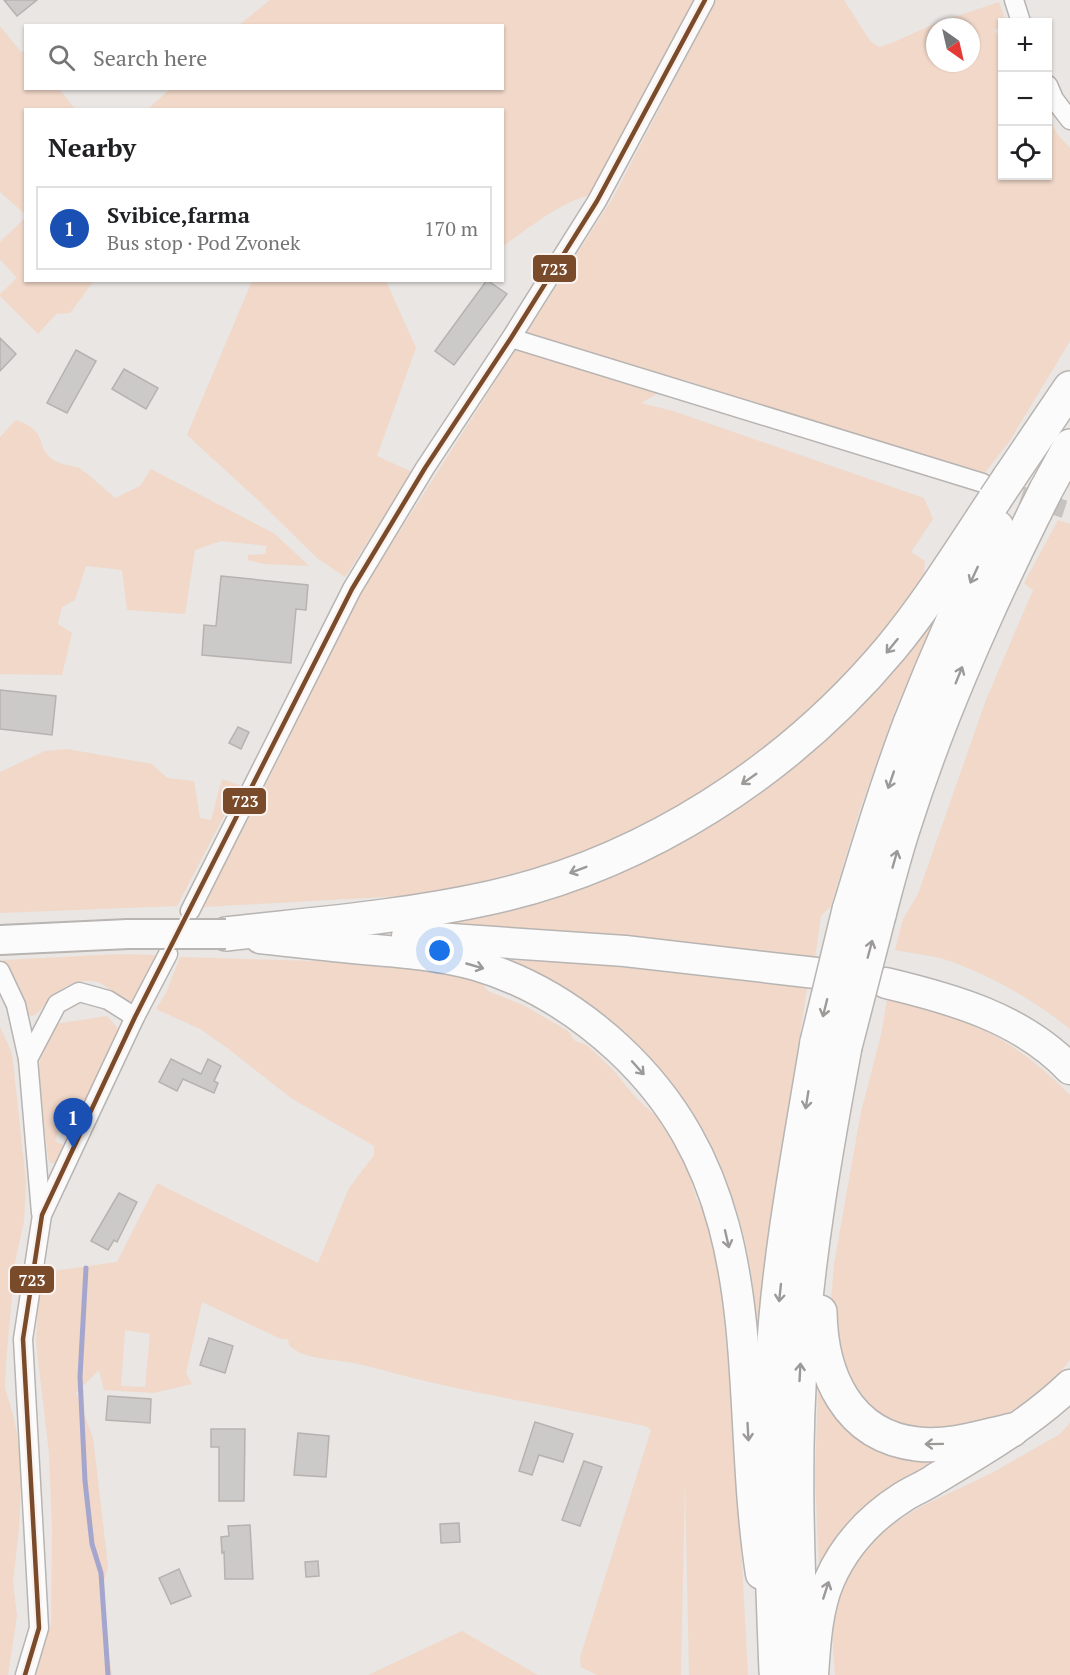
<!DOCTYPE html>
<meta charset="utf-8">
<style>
:root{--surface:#fff;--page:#f2f2f2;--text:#202124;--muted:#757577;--line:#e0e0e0;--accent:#111827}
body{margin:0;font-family:"PT Serif",serif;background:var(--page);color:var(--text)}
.controls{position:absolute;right:18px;top:18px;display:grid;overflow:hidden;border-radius:0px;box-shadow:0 2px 4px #0004}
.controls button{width:54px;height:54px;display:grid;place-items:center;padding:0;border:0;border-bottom:2px solid var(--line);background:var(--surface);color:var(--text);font:30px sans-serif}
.compass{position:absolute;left:926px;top:18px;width:54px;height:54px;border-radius:50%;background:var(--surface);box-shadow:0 2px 4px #0004;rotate:146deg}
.you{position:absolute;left:440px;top:951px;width:21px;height:21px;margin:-15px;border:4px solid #fff;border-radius:50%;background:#1a73e8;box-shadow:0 0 0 9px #1a73e833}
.badge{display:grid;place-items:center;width:39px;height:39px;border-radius:50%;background:var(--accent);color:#fff;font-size:20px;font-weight:700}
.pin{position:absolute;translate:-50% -50px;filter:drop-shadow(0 2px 3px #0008)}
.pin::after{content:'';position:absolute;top:32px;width:21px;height:18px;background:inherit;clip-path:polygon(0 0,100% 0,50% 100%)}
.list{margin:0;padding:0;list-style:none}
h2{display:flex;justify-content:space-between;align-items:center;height:78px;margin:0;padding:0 24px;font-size:26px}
h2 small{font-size:20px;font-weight:400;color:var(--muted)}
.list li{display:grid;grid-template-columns:39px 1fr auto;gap:18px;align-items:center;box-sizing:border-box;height:84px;margin:0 12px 12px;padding:0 12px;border:2px solid var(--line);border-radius:0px}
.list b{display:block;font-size:22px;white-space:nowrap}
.list p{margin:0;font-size:20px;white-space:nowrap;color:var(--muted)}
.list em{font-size:20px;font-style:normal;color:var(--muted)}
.icon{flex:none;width:33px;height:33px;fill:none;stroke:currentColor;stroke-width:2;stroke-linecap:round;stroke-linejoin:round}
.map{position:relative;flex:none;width:1070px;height:1675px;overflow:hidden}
.search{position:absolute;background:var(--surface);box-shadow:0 2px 4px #0004;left:24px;top:24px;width:480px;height:66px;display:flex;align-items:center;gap:15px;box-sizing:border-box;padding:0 21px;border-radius:0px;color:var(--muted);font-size:22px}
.panel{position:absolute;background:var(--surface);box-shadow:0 2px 4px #0004;left:24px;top:108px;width:480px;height:174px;border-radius:0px}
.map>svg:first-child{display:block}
.green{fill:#f1d8c9;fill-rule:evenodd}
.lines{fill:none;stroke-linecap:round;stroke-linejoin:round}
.stream{stroke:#a4a6cd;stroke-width:5}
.building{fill:#cccac8;stroke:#b5b2b0;stroke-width:1.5}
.minor-tunnel{stroke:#c6c3c1;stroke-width:18;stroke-dasharray:18 9;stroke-linecap:butt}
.minor-casing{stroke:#b7b4b2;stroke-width:21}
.primary-casing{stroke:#b7b4b2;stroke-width:32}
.trunk-casing{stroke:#b7b4b2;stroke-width:33}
.motorway-casing{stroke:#b7b4b2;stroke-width:36}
.minor{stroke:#fcfbfb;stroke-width:18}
.primary{stroke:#fcfbfb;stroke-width:28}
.trunk{stroke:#fcfbfb;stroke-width:30}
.motorway{stroke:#fcfbfb;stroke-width:33}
.primary-bridge-casing{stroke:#b7b4b2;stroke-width:32;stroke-linecap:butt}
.motorway-bridge-casing{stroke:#b7b4b2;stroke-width:36;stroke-linecap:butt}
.primary-bridge{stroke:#fcfbfb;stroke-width:28}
.motorway-bridge{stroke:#fcfbfb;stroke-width:33}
.bus-1-casing{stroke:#f9f2ee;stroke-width:9}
.bus-1{stroke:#7a4b2a;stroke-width:4.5}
.oneway{stroke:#9c9a99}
.line-badge{stroke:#f9f2ee;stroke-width:2}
.badge-label{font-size:16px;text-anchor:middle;font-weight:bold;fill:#fff}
</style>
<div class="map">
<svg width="1070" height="1675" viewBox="0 0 1070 1675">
<rect width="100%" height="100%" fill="#e9e6e3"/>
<g class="green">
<path d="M270,0H696L589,196C565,199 523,232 503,246L502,110H147L170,89L502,88V26L239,25Z"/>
<path d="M716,0H844L870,41L879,47L892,43L934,24L999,2L1006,22H1002V26L994,30L1002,39V176H1048V117L1058,135L1070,148V341L1009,442L983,475L743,401L683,379L641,403L673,411L924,498L933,519L911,552L925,561L924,575L916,589L871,646L833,688L801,719L753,758L701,794L634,830L555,862L438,894L202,907L262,793L357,598L614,196ZM935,27H971V63H935Z"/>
<path d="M0,26L21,52L25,50L26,88L59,89L75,109L26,110L25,214L0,192Z"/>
<path d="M25,218L26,280L94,281L70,313L56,314L38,334L0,296V294L17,278L0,259V242Z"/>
<path d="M252,281H386L416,348L377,456L412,472L345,577L317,558L258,500L187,435Z"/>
<path d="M16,420C50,432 34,445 52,459C60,465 71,465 79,468C82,469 111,494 115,498L140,486L151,469L275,534L309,566L264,564L248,560V555L265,554L267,546L221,541L195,550L185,614L127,610L122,570L86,566L75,600L62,607L58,624L72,633L62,675L0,674V437Z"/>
<path d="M1058,520L1070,524V1029C1036,1002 999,980 958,964C939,956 915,954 895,950L903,919L918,894L986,700L1033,590L1024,583Z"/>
<path d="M938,611L896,708L859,812L831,906L821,916L815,957L440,923L769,785L832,735L863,705Z"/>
<path d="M67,749L152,764L167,778L194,781L200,818L211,820L222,779L240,785L177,906L0,913V772L45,751Z"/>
<path d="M119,954L156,955L132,1001C119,1000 111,988 100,983C82,976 61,986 49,1000C43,1005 40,1013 32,1016L27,1014L3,960Z"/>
<path d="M180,957L384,963L430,970L480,981L488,991L523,1005L568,1031L575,1041L587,1045L614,1071L635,1097L656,1116L689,1169L696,1198L710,1223L719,1266L736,1452L748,1675H689L685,1480L681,1675H597L581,1667L580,1657L583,1648L651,1430L645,1426C575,1410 504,1399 434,1383C407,1377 380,1369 354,1363C334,1359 303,1360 289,1345L288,1339H281L202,1302L186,1373L192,1384L153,1393L104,1390L99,1370L76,1393L93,1438L108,1566L100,1598L112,1675H36L42,1644L51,1626L52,1528L49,1453L36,1342L39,1273L117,1262L157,1183L318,1263L349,1188L374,1155V1146L291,1098L226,1047L200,1029L156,1009L166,993ZM125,1330L150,1334L145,1387L121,1386Z"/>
<path d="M509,960L585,963L807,988L771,1225L759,1352C756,1323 755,1294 750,1266C733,1164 677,1067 593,1007C567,988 538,974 509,960Z"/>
<path d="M887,1000C908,1005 930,1009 950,1016C997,1032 1036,1060 1070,1095V1360L1058,1375L1015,1409L989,1422L965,1430L896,1429L848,1391L830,1311L834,1264L861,1112L881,1035Z"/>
<path d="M107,1016L117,1027L118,1034L79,1121L73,1119L68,1128L61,1126L55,1141L65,1146L61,1157L56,1163H51L48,1158L39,1072C39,1054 47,1041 55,1024Z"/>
<path d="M0,1027L12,1053L26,1182L24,1221L15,1262L6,1363L5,1388L14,1418L22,1464L19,1528L13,1583L17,1616L8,1675H0Z"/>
<path d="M818,1386L836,1417L850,1431L887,1454L901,1458L939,1461C885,1488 849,1511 819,1565L815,1479Z"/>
<path d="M1070,1423V1675H835L831,1619L843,1584L865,1548L884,1530L920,1507L992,1473L1060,1434Z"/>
<path d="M462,1631L538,1675H368Z"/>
</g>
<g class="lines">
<path class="stream" d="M86,1268L80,1377L85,1481L92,1544L101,1573L108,1675"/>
</g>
<g class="building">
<path d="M4,0H37L17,16Z"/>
<path d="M487,280L507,294L454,365L435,351Z"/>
<path d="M0,338L16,354L0,371Z"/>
<path d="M76,350L96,361L67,413L47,403Z"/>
<path d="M124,369L158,388L146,409L112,389Z"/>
<path d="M221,576L308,585L306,610L296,609L291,663L202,655L204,625L216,626Z"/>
<path d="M0,690L56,696L52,735L0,729Z"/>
<path d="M238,727L249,732L241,749L229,743Z"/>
<path d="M171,1059L201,1074L208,1059L221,1066L214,1081L218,1083L214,1093L183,1079L177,1091L159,1082Z"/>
<path d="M119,1193L137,1202L117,1242L114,1240L108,1250L91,1241Z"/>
<path d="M209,1338L233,1346L225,1373L200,1365Z"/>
<path d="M108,1396L151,1399L150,1423L106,1420Z"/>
<path d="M535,1422L573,1434L563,1462L539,1455L532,1475L519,1471Z"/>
<path d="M211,1429H245L244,1501H219V1447H211Z"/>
<path d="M298,1433L329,1436L326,1477L294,1475Z"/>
<path d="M584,1461L602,1467L580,1526L562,1520Z"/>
<path d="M459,1523L460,1542L441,1543L440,1524Z"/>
<path d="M250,1525L253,1579H225L224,1552L222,1553L221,1537L229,1536L228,1526Z"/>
<path d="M318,1561L319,1576L306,1577L305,1562Z"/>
<path d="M179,1569L191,1596L171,1604L159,1578Z"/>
</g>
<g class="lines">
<path class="minor-tunnel" d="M996,487L1070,511"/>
<defs>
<g id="minor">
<path d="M1014,0L1021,22"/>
<path d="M1048,85L1054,99L1070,120"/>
<path d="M511,338L983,483"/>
<path d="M190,911L352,589L425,468L511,338L597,201L705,0"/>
<path d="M0,971L16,1005L28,1059"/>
<path d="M41,1213L28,1059L57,1004L79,992L108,1000L135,1017"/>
<path d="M25,1675L39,1628L23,1339L42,1215L135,1017L168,954"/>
</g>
<path id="primary" d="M0,940L128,934"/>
<g id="trunk">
<path d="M407,936L625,951L816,973"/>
<path d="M260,938C295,942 329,946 364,949C401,952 440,955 476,965C530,981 578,1011 619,1049C775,1195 732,1385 761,1574"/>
<path d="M886,983C953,999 1021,1018 1070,1069"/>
<path d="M813,1675C815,1645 817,1609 829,1581C845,1544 870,1518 903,1497C914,1490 925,1486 935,1479C982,1451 1030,1423 1070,1385"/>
</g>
<g id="motorway">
<path d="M1009,478L1070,388"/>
<path d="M1046,490L1070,446"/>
<path d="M849,910C868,847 887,784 910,723C936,657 965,591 997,527"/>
<path d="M879,915C887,884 895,853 905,823C939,716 985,613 1035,512"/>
<path d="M226,934C314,924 403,917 489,898C645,864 789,770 891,648C929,602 961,550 995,499"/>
<path d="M820,1312C821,1374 847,1436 917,1444C949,1448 981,1437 1012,1430"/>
<path d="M802,1669C798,1565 793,1460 801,1356C808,1252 826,1149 845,1047"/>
<path d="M776,1671C772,1566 767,1462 773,1357C779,1252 800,1146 817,1042"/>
</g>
</defs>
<use href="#minor" class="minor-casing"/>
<use href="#primary" class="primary-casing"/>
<use href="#trunk" class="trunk-casing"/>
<use href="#motorway" class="motorway-casing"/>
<use href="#minor" class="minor"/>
<use href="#primary" class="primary"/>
<use href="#trunk" class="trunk"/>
<use href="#motorway" class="motorway"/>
<defs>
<path id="primary-bridge" d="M128,934H226"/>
<g id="motorway-bridge">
<path d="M995,499L1009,478"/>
<path d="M1035,512L1046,490"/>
<path d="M817,1042L849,910"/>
<path d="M845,1047L879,915"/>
</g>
</defs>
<use href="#primary-bridge" class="primary-bridge-casing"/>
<use href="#motorway-bridge" class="motorway-bridge-casing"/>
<use href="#primary-bridge" class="primary-bridge"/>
<use href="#motorway-bridge" class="motorway-bridge"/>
<defs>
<path id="bus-1" d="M25,1675L39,1628L23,1339L42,1215L135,1017L352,589L425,468L511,338L597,201L705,0"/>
</defs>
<use href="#bus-1" class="bus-1-casing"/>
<use href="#bus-1" class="bus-1"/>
</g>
<defs><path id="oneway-shaft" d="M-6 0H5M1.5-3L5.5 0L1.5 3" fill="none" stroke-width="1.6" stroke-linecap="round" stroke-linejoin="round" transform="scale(1.5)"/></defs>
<g class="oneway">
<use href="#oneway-shaft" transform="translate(974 575) rotate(115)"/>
<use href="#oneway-shaft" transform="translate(892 646) rotate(129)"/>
<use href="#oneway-shaft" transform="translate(959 675) rotate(-68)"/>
<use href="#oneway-shaft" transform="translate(749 779) rotate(145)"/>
<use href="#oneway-shaft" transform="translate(891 780) rotate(109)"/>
<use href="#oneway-shaft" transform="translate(895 859) rotate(-74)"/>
<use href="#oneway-shaft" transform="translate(578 870) rotate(159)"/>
<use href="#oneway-shaft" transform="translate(870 949) rotate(-75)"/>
<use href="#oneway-shaft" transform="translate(475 966) rotate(16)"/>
<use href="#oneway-shaft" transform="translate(825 1008) rotate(104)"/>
<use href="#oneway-shaft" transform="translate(638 1068) rotate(48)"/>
<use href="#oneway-shaft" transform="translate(807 1100) rotate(99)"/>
<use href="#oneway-shaft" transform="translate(727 1239) rotate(77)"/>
<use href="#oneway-shaft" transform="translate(780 1293) rotate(96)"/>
<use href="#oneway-shaft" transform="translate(800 1372) rotate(-87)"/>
<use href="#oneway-shaft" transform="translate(748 1432) rotate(87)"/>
<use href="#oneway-shaft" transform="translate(934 1444) rotate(179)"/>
<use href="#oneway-shaft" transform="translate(826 1590) rotate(-72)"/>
</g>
<g class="line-badge">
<rect x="532" y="254" width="45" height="29" rx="6" fill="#7a4b2a"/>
<rect x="222" y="787" width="45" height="28" rx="6" fill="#7a4b2a"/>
<rect x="9" y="1265" width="46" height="29" rx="6" fill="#7a4b2a"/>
</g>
<g class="badge-label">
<text x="554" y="275">723</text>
<text x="245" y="807">723</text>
<text x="32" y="1286">723</text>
</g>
</svg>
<div class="controls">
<button>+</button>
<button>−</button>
<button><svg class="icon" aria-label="locate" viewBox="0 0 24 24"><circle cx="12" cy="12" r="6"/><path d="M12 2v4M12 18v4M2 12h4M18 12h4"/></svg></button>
</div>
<svg class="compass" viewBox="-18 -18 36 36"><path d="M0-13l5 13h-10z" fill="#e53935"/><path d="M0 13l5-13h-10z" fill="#757577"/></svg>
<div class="you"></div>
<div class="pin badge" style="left:73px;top:1148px;background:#1a4fb4">1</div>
<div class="search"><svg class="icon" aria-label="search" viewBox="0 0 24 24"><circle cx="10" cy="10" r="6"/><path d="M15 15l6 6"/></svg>Search here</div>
<section class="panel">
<h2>Nearby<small></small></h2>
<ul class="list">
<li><span class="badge" style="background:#1a4fb4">1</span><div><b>Svibice,farma</b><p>Bus stop · Pod Zvonek</p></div><em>170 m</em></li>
</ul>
</section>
</div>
